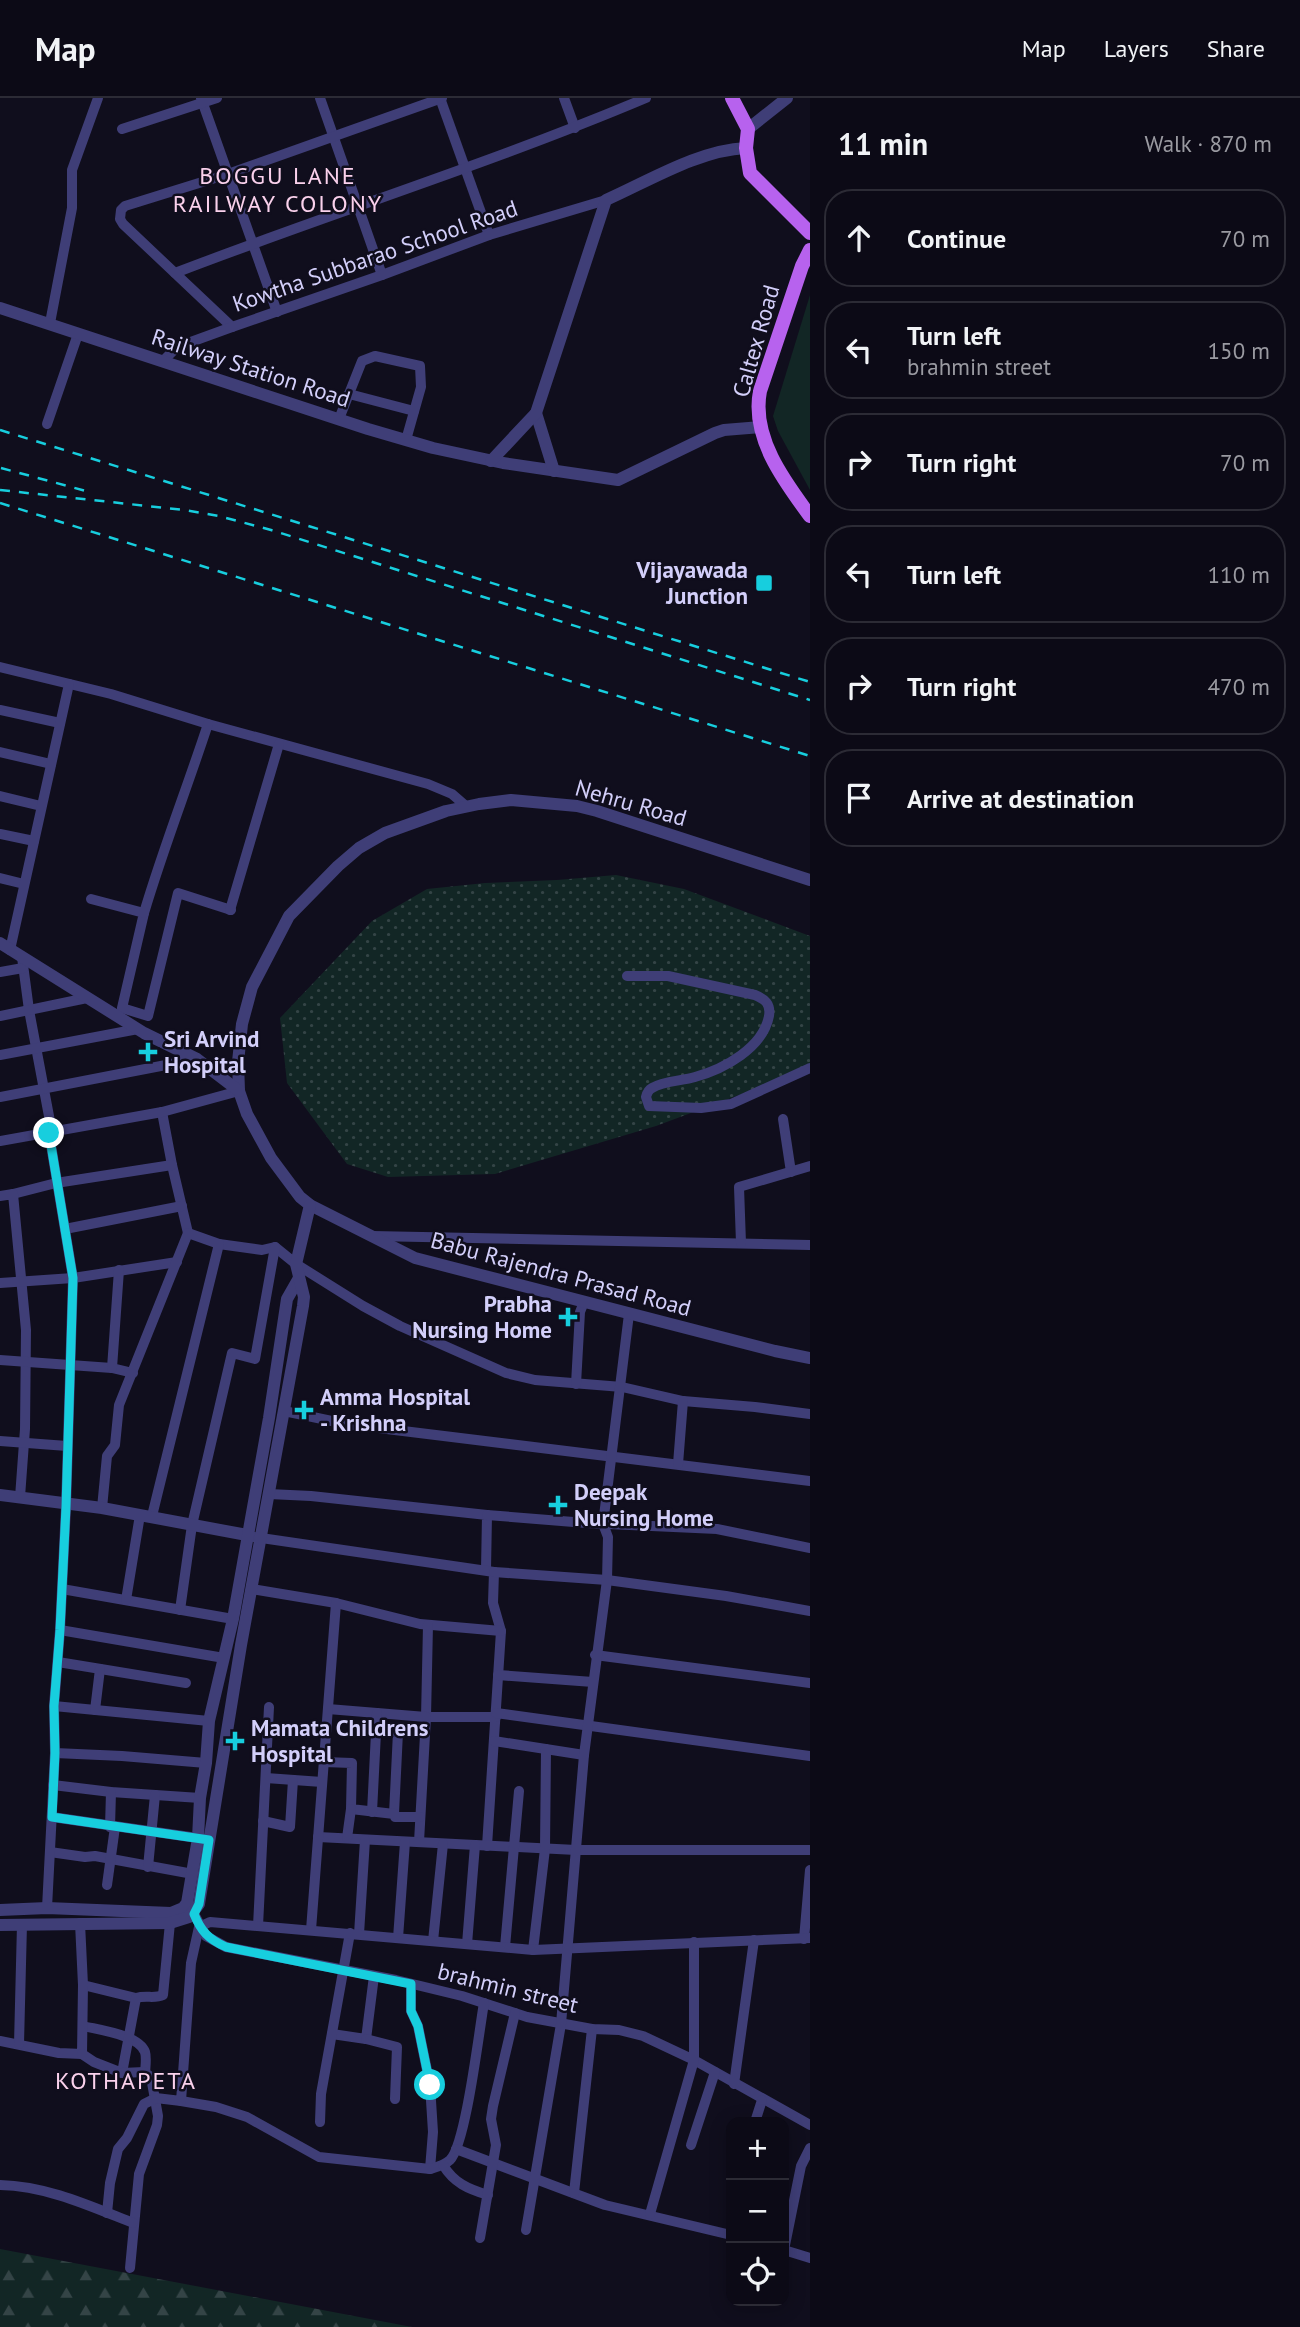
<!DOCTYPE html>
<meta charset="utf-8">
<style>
:root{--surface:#0c0a16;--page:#15131f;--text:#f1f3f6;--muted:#9a9aa1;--line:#2c2b35}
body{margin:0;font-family:"PT Sans",sans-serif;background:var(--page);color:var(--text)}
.controls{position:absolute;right:21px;bottom:21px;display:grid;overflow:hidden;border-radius:14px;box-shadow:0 4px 18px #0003}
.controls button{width:63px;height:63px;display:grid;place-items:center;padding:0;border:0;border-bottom:2px solid var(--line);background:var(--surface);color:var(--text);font:35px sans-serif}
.stop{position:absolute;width:21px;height:21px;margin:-16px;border:5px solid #17cede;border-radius:50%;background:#fff}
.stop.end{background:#17cede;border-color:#fff;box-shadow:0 2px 7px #0008}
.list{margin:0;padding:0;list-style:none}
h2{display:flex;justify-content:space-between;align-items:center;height:91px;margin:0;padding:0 28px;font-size:30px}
h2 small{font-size:23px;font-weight:400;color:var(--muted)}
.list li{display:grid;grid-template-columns:46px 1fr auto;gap:21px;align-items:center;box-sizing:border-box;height:98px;margin:0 14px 14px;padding:0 14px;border:2px solid var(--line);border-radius:28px}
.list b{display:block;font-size:26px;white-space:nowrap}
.list p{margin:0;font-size:23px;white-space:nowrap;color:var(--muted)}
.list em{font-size:23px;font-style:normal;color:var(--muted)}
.icon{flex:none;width:38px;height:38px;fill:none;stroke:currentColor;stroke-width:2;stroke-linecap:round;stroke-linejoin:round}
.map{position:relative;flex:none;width:810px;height:2229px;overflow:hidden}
header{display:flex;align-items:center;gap:42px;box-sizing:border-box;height:98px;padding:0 35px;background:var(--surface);border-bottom:2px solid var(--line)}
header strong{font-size:33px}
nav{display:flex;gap:38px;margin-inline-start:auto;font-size:24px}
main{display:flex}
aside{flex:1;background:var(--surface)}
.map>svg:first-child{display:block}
.grass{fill:url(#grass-dots)}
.forest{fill:url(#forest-firs)}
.pitch{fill:#122625}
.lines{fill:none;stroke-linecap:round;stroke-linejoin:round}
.minor{stroke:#3f3e77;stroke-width:10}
.tertiary{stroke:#3f3e77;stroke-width:12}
.primary{stroke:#b762ee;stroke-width:14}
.rail{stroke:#17cede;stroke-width:2.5;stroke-dasharray:10 9;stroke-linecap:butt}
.route{stroke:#17cede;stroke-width:9}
.poi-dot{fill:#17cede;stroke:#100e1d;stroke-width:2.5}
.labels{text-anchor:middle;stroke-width:5;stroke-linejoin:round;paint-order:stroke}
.street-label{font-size:23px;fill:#d3cffa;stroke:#100e1d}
.poi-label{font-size:23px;font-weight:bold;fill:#d3cffa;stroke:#100e1d;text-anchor:start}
.neighbourhood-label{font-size:24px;letter-spacing:2px;fill:#fad1ec;stroke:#100e1d}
</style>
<header>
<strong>Map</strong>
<nav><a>Map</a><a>Layers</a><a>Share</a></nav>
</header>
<main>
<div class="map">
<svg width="810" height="2229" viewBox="0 0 810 2229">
<defs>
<pattern id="grass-dots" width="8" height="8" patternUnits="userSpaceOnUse" patternTransform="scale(1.75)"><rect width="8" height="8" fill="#122625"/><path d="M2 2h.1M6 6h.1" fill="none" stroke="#344446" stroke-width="1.8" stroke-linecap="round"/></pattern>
<pattern id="forest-firs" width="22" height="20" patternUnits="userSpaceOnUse" patternTransform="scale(1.75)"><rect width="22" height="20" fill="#122625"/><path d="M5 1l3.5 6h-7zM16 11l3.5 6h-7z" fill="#344446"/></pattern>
</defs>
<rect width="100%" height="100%" fill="#100e1d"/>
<path class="grass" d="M616,777L684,791L810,838V967L804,973L656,1028L495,1076L388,1079L347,1066L287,985L280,920L372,823L427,791L485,785L557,782Z"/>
<path class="forest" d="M0,2151L412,2229H0Z"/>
<path class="pitch" d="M810,197V392L778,333L773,318Z"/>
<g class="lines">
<g class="minor">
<path d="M201,0L277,214"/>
<path d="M320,0L382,177"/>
<path d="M440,0L489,137"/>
<path d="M564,0L575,30"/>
<path d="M122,31L217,0"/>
<path d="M175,175C331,115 492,65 646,0"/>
<path d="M50,225L72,110V72L98,0"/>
<path d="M232,229L123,126L120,121L121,112L125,108L228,76L442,0"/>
<path d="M163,263L177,249L232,229L382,177L489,137L606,102"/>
<path d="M349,296L414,313"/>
<path d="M339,321L362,263L375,258L420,268L421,289L406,342"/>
<path d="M47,326L78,236"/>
<path d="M0,569L111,596L208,626L428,686L452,696L467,709"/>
<path d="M0,612L60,625"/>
<path d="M0,654L51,666"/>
<path d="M0,698L41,708"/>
<path d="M0,736L34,743"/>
<path d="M0,780L24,786"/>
<path d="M91,801L144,815L122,910L148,918L178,795L231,812"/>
<path d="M230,812L279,646"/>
<path d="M144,815C163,751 187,690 208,626"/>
<path d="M10,852L69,586"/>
<path d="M22,859L29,912L52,1034"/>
<path d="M0,874L23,870"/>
<path d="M627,878H668L755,897C765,901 771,906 769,918C763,950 724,971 695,979C682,983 663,983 652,990C648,992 647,995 646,999L649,1008L701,1010L731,1006L810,970"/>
<path d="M0,918L87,900"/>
<path d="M0,957L138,931"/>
<path d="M0,999L197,961"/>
<path d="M162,1014L172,1067L188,1135"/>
<path d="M783,1021L791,1074"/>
<path d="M0,1043L162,1014L239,993"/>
<path d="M13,1096L56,1085L172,1067"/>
<path d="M0,1098L13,1096L26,1232L25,1331L20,1399"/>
<path d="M65,1131L182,1108"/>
<path d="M372,1138L810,1147"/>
<path d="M741,1145L739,1089L810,1068"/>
<path d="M219,1146L262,1152L275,1149L296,1166L363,1208L400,1228L506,1275L535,1282L622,1289L683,1303L755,1309L810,1316"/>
<path d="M0,1185L73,1180L177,1164"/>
<path d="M0,1262L112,1270L133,1275"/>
<path d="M112,1270L119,1172"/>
<path d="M576,1286L580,1214L584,1204"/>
<path d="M284,1313L346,1326L810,1383"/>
<path d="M0,1343L67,1348"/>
<path d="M678,1366L683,1303"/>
<path d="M269,1396L311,1398L487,1417L486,1472"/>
<path d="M102,1410L107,1358L115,1347L119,1307L188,1135L219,1146L152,1418"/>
<path d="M487,1417L586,1425L717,1431L810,1450"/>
<path d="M254,1439L494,1474L493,1505L501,1533L487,1748"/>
<path d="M494,1474L607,1482L726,1498L810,1513"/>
<path d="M62,1491L233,1521"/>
<path d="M252,1491L336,1505L420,1526L501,1533"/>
<path d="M126,1502L140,1417"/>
<path d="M180,1512L192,1427L232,1255L255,1261L275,1149"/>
<path d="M428,1527L426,1619H496"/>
<path d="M60,1532L224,1560"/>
<path d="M595,1557L810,1585"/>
<path d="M58,1564L186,1585"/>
<path d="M498,1577L593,1584"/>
<path d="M54,1608L209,1623"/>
<path d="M328,1611L426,1619L419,1744"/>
<path d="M95,1612L100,1571"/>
<path d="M496,1615L810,1658"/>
<path d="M376,1633L398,1634L394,1716"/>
<path d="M494,1643L584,1657"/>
<path d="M55,1655L122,1658L206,1665"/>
<path d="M324,1664L352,1665L351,1711L394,1716L395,1719H420"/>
<path d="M266,1680L322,1684"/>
<path d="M53,1687L111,1694L200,1700"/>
<path d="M372,1714L377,1615"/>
<path d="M52,1719L204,1741"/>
<path d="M263,1723L290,1729L293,1682"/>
<path d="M110,1729L111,1694"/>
<path d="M318,1739L576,1752H810"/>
<path d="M347,1740L351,1711"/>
<path d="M50,1754L85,1759L95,1758L193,1776"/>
<path d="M148,1769L155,1697"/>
<path d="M107,1787L115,1729"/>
<path d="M47,1810L55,1655L54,1608L60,1532L66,1409L73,1180L49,1035"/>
<path d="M194,1816L206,1838L226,1849L396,1882L462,1898L527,1919L592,1931L619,1932L643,1938L694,1962L810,2027"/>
<path d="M258,1828L269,1609"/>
<path d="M311,1832L336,1505"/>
<path d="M359,1836L365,1742"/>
<path d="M398,1840L405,1744"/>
<path d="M804,1841L810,1772"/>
<path d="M433,1843L443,1746"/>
<path d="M467,1846L475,1747"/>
<path d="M505,1849L519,1693"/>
<path d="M533,1852L545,1751L546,1651"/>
<path d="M411,1886V1913L418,1928L430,1987L433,2034L430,2071"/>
<path d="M83,1887L136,1900"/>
<path d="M83,1928C99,1932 139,1937 145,1954C147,1960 145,1971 145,1977"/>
<path d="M332,1936L366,1941L374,1878"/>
<path d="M366,1941L397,1949L395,2001"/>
<path d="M0,1943L59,1955L82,1956L83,1887L80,1825"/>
<path d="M19,1946L22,1826"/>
<path d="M82,1956L94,1964L122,1975L136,1900C146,1897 155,1901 163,1897L170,1825"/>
<path d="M122,1975L144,1974L151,1979L158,2018L157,2027L139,2076L130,2170"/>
<path d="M734,1986L754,1842"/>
<path d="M181,2003L216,2009L247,2019L319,2059L430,2071C437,2069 445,2067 450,2062C466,2046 479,1933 484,1905"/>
<path d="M320,2024L321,1996L350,1835"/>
<path d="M755,2024L762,2002"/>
<path d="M691,2047L715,1974"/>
<path d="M456,2051L605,2107L731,2137"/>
<path d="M443,2067C454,2085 468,2091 488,2097"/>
<path d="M0,2087C47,2088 90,2108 133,2125"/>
<path d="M574,2095L592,1931"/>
<path d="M107,2115L110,2085L118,2051L127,2040L144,2006L156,2000L181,2003L191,1865L199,1829L210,1824L533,1852L810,1840"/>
<path d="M650,2116L694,1962V1844"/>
<path d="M526,2132L561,1926L584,1657L607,1482L608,1439L603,1426L629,1216"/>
<path d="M480,2140L496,2047L491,2021L493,2008L515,1915"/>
<path d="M784,2152L801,2068L810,2050"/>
<path d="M784,2152L810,2160"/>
</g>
<g class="tertiary">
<path d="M748,31L787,0"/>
<path d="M0,210L368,331L433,350L503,365L618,382L715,335L724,332L761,329"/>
<path d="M536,315L554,373"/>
<path d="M491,363L536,315L606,102C649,83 699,52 746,50"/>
<path d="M810,782L597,713L577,708L511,702L479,706L446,713L385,735L359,750L338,768L289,818L252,889L242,926L238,964L239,993L247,1016L271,1060L300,1099L310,1107L415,1160L775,1253L810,1260"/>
<path d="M0,845L144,935L197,961L239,993"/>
<path d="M0,1397L102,1410L247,1437"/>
<path d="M0,1812L47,1810L171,1815L183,1810L187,1805L198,1740L200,1700L206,1665L209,1623L233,1521L269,1320L287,1201L299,1180"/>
<path d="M0,1827L170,1825L189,1819L199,1806L241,1547L303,1208L304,1199L296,1166L310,1107"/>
</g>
<g class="primary">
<path d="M732,0L748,31L746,50L750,75L810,135"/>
<path d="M810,152L802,168L760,293C751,339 784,383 810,418"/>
</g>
<g class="rail">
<path d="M0,332L810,584"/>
<path d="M1,370L86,393"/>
<path d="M0,392L184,412L219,418L271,432L810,602"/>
<path d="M0,405L810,658"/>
</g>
</g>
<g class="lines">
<path class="route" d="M49,1035L73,1180L66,1409L60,1532L54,1608L55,1655L52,1719L209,1742L199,1806L194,1816C201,1833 208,1841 226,1849L411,1886V1913L418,1928L430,1987"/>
</g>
<g class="poi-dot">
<rect x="755" y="476" width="18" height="18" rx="3.5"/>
<path d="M144.5 943.5h7v7h7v7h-7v7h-7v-7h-7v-7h7z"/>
<path d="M564.5 1208.5h7v7h7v7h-7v7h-7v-7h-7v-7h7z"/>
<path d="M300.5 1301.5h7v7h7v7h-7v7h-7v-7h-7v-7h7z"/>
<path d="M554.5 1396.5h7v7h7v7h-7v7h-7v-7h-7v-7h7z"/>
<path d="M231.5 1632.5h7v7h7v7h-7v7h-7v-7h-7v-7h7z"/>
</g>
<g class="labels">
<g class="street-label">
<text transform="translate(375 158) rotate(-19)" y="8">Kowtha Subbarao School Road</text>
<text transform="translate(756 243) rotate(-74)" y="8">Caltex Road</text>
<text transform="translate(251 270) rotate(18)" y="8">Railway Station Road</text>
<text transform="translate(631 705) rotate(16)" y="8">Nehru Road</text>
<text transform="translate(561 1176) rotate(15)" y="8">Babu Rajendra Prasad Road</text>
<text transform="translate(508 1890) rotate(14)" y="8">brahmin street</text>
</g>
<g class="poi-label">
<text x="748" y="480" text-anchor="end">Vijayawada<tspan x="748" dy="26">Junction</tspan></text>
<text x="164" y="949">Sri Arvind<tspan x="164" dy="26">Hospital</tspan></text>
<text x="552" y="1214" text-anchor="end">Prabha<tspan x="552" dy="26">Nursing Home</tspan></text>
<text x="320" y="1307">Amma Hospital<tspan x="320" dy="26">- Krishna</tspan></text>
<text x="574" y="1402">Deepak<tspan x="574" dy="26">Nursing Home</tspan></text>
<text x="251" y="1638">Mamata Childrens<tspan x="251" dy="26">Hospital</tspan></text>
</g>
<g class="neighbourhood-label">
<text x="278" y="86">BOGGU LANE<tspan x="278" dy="28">RAILWAY COLONY</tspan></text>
<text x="126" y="1991">KOTHAPETA</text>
</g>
</g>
</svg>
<div class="controls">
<button>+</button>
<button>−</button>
<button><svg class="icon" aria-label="locate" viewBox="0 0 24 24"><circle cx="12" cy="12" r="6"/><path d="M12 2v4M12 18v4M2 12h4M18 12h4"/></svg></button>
</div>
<div class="stop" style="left:430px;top:1987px"></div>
<div class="stop end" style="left:49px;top:1035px"></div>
</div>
<aside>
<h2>11 min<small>Walk · 870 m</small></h2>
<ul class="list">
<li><svg class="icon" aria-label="ahead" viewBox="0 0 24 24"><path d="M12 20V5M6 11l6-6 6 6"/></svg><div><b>Continue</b></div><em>70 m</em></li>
<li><svg class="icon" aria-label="left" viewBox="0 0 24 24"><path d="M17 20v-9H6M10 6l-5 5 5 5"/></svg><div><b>Turn left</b><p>brahmin street</p></div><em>150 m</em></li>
<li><svg class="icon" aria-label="right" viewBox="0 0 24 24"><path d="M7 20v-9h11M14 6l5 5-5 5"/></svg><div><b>Turn right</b></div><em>70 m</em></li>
<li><svg class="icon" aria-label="left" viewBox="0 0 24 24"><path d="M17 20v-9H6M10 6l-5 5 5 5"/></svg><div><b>Turn left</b></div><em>110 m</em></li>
<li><svg class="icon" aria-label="right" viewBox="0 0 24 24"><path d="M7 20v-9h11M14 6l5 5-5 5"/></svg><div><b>Turn right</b></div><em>470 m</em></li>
<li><svg class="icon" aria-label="arrive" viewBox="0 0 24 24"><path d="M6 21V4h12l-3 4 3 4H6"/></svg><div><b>Arrive at destination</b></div></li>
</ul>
</aside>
</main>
